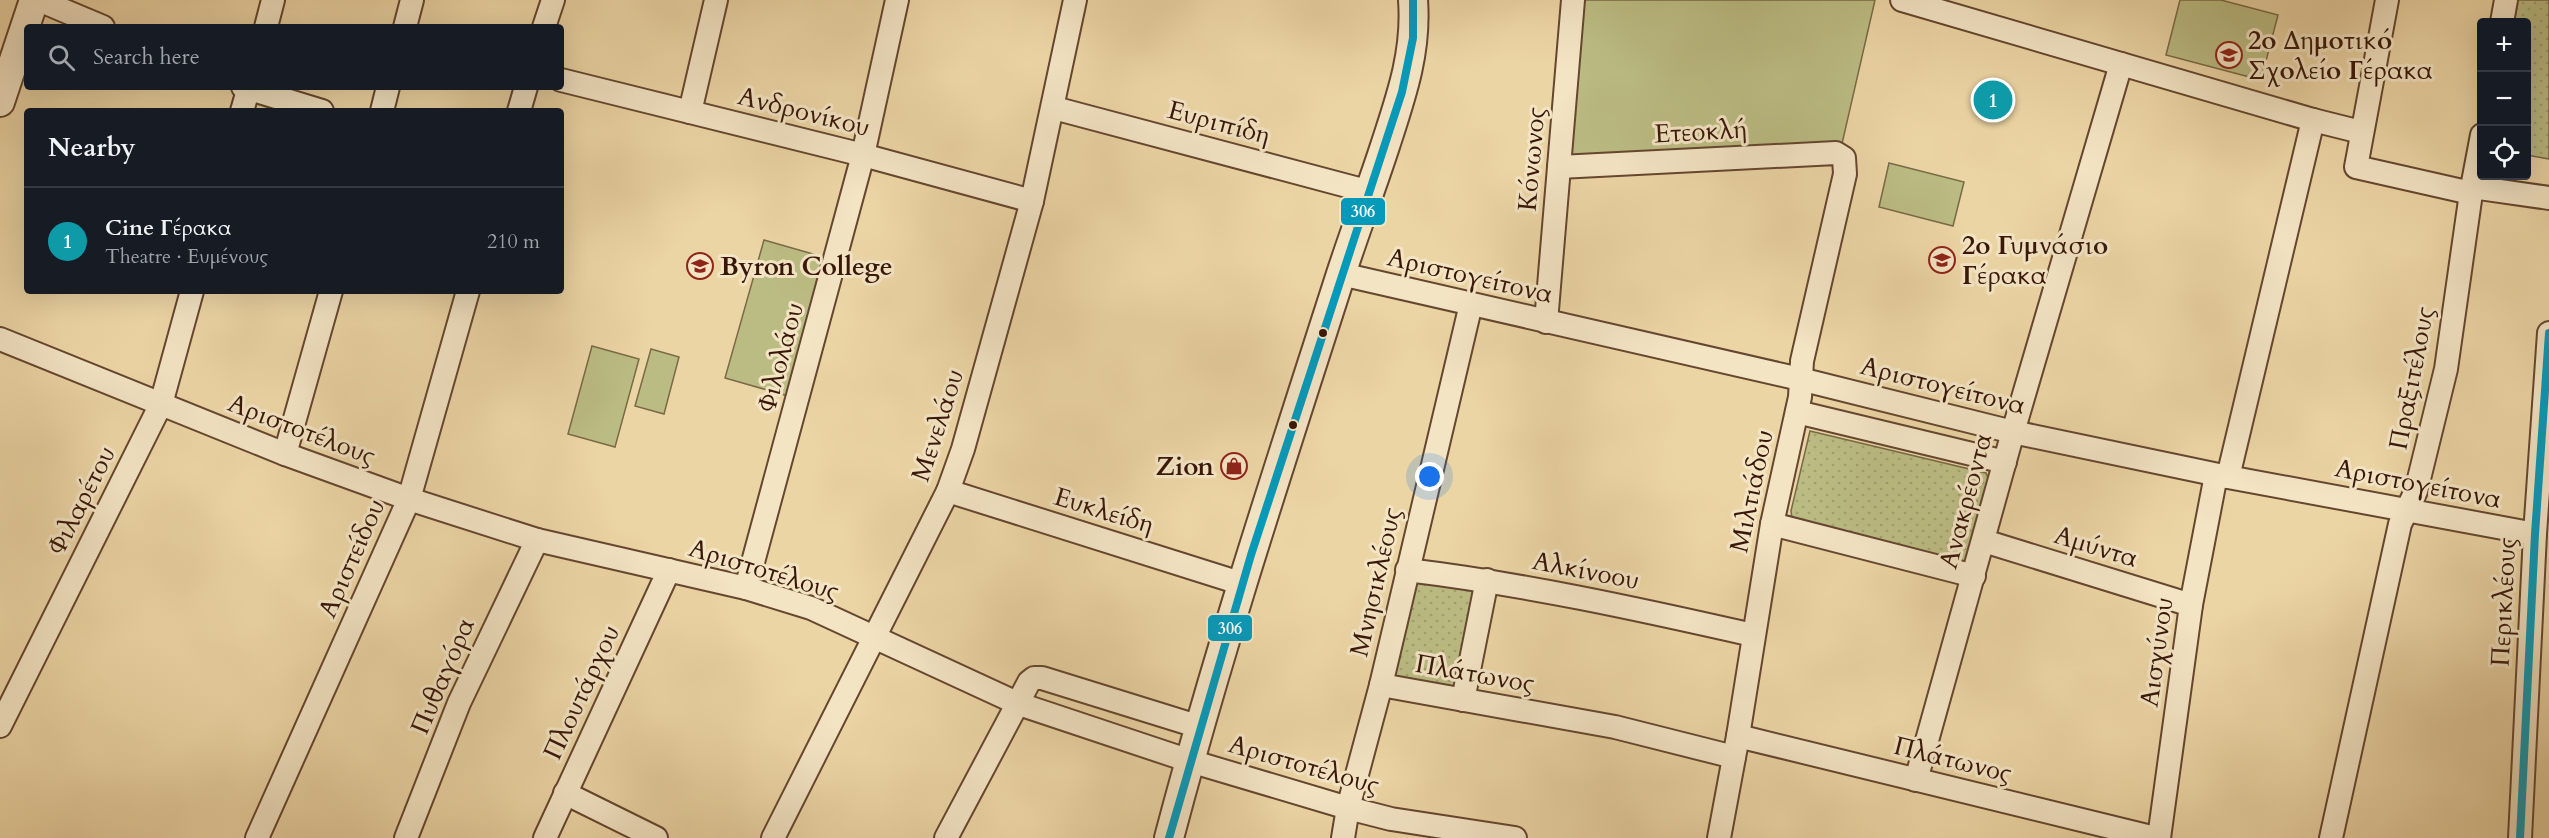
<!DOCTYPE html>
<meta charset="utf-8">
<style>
:root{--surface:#171b24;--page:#242831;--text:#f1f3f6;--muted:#9ea1a6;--line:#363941;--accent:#db2777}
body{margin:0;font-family:Cardo,serif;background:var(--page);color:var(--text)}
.controls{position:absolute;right:18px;top:18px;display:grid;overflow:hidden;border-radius:6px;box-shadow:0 6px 24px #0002}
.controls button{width:54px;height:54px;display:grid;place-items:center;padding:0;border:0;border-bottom:2px solid var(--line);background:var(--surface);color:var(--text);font:30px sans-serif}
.you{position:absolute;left:1430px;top:477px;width:21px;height:21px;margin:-15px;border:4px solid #fff;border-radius:50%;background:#1a73e8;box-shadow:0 0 0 9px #1a73e833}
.badge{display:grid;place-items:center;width:39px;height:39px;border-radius:50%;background:var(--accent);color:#fff;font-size:20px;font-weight:700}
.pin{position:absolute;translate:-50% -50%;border:3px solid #fff;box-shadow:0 2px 6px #0006}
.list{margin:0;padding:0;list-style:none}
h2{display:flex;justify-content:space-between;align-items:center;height:78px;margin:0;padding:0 24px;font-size:26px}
h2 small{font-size:20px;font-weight:400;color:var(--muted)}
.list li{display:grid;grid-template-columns:39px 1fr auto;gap:18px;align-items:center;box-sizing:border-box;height:108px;padding:0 24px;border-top:2px solid var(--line)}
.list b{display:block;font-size:22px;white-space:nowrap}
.list p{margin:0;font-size:20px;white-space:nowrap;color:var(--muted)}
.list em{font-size:20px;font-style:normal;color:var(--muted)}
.icon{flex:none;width:33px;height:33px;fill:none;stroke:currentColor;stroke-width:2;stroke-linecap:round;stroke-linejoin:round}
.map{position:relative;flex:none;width:2549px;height:838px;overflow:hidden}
.search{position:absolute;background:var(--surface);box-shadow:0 6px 24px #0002;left:24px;top:24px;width:540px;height:66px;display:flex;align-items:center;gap:15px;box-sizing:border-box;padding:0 21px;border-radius:6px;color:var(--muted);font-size:22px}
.panel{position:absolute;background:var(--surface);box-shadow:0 6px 24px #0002;left:24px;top:108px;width:540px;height:186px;border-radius:6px}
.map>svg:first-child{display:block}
.grass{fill:url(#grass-dots);stroke:#7a6a46;stroke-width:1.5}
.garden{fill:#bbbc83;stroke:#7a6a46;stroke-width:1.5}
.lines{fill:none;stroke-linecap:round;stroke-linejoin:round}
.minor-casing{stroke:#65462f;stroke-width:26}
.tertiary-casing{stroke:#65462f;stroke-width:32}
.minor{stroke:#f3e4c4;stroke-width:22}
.tertiary{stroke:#f3e4c4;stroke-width:28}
.bus-1-casing{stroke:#f3e4c4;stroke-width:12}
.bus-1{stroke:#069aba;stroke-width:8}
.bus-dot{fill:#381708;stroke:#f3e4c4;stroke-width:2}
.labels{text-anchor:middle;stroke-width:6;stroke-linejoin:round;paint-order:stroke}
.poi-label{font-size:26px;font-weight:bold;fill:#381708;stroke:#f3e4c4;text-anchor:start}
.street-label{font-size:26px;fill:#381708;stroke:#f3e4c4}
.line-badge{stroke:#f3e4c4;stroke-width:2}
.badge-label{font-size:16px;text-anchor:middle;font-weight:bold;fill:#fff}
</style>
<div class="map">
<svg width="2549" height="838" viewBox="0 0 2549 838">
<defs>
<pattern id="grass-dots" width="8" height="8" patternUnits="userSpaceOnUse" patternTransform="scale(1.5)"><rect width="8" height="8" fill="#bbbc83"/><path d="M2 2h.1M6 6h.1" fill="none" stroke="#a2a170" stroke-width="1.8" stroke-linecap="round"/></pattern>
</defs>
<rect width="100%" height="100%" fill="#ecd5a5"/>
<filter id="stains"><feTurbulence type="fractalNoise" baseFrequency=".00333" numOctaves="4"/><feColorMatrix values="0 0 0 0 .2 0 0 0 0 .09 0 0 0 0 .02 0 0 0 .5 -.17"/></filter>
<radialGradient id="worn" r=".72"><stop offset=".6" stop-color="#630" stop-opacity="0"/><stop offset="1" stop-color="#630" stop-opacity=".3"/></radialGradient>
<g class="grass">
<path d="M2517,0H2549V159L2527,155L2526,22H2513Z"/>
<path d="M1810,431L1986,473L1988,478L1968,557L1964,561L1792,518L1791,511Z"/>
<path d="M1416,581L1477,590L1456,689L1392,676Z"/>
</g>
<g class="garden">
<path d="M1577,0H1875L1841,148L1565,162Z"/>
<path d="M2180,0H2221L2278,15L2261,80L2166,55Z"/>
<path d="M1889,163L1964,182L1953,226L1879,207Z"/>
<path d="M764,240L827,258L788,396L725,378Z"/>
<path d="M592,346L639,359L615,447L568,434Z"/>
<path d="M651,349L679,357L664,414L635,406Z"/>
</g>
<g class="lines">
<defs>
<g id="minor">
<path d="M39,0L103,27"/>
<path d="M1902,0L2313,120L2361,132"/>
<path d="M2387,0L2356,167L2471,193"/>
<path d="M2502,22L2506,0"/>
<path d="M266,27L273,0"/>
<path d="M405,27L412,0"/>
<path d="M544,27L553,0"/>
<path d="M561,80L863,155L1032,201"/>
<path d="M243,87L322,111"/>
<path d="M1054,108L1370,192"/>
<path d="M242,111L249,87"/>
<path d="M382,111L388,87"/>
<path d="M519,111L526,87"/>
<path d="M690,112L716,0"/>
<path d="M1559,167L1836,153L1844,158L1845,174L1802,361L1800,397L1772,524L1738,736L1719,838"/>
<path d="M2472,187L2549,198"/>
<path d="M1341,274L1800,379L2013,432L2228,477L2535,534"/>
<path d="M1546,322L1573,0"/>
<path d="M0,339L285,454L409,499L537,540L746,588L811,608L1019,704L1190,761L1348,808L1391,819L1515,838"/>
<path d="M1797,412L2005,462"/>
<path d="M285,454L331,291"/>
<path d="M2228,477L2313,120"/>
<path d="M948,491L1243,584"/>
<path d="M1772,524L1974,576"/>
<path d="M1984,541L2191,605"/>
<path d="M1407,570C1524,584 1638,609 1753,635"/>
<path d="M746,588L863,155L897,0"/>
<path d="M1381,685L1615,727L1734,757"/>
<path d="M1463,700L1487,580"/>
<path d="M0,726L161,404L192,291"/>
<path d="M1738,736L2155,838"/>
<path d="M1916,780L2013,432L2121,64"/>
<path d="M565,793L656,838"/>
<path d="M257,838L409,499L468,291"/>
<path d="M406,838L459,703L537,540"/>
<path d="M545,838L669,570"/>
<path d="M773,838L948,491L963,449L1032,201L1075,0"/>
<path d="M946,838L1029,682L1034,678H1042L1200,727"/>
<path d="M1343,838L1348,808L1381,685L1471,304"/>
<path d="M2159,838L2191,605L2216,475"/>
<path d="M2331,838L2400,524L2416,491L2446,369L2471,193L2482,135"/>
<path d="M2520,838L2535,534L2549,333"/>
</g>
<g id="tertiary">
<path d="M0,102L34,0"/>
<path d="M1169,838C1219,648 1281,461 1341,274C1355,231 1371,189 1385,146C1401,97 1417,52 1413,0"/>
</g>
</defs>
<use href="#minor" class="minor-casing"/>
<use href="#tertiary" class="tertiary-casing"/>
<use href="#minor" class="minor"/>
<use href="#tertiary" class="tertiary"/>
<defs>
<g id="bus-1">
<path d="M1169,838L1251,555L1402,92L1413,38V0"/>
<path d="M2520,838L2535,534L2549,333"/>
</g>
</defs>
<use href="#bus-1" class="bus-1-casing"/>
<use href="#bus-1" class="bus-1"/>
</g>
<defs>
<symbol id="school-ring" viewBox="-11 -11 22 22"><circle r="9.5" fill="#f3e4c4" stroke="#8f2418" stroke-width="1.5"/><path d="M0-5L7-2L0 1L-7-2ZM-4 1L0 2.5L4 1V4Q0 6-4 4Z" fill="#8f2418"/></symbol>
<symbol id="university-ring" viewBox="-11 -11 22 22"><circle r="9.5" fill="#f3e4c4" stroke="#8f2418" stroke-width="1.5"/><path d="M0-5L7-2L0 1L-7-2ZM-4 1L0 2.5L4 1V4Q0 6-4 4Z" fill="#8f2418"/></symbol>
<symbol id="shop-ring" viewBox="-11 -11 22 22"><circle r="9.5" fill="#f3e4c4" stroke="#8f2418" stroke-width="1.5"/><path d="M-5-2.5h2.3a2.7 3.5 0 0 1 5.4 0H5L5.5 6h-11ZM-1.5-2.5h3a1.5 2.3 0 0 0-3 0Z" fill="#8f2418"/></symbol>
</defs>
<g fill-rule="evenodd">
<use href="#school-ring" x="2214" y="40" width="30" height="30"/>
<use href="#school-ring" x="1927" y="245" width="30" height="30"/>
<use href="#university-ring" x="685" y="251" width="30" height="30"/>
<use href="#shop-ring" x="1219" y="451" width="30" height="30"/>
</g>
<g class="bus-dot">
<circle cx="1323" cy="333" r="5"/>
<circle cx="1293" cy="425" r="5"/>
</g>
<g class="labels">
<g class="poi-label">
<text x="2248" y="49">2ο Δημοτικό<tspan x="2248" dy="30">Σχολείο Γέρακα</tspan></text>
<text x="1962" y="254">2ο Γυμνάσιο<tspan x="1962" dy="30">Γέρακα</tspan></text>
<text x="720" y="275">Byron College</text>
<text x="1214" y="475" text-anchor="end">Zion</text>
</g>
<g class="street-label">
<text transform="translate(804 111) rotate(14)" y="9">Ανδρονίκου</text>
<text transform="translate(1219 122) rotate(15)" y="9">Ευριπίδη</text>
<text transform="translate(1701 131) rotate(-3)" y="9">Ετεοκλή</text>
<text transform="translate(1531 159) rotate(-85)" y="9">Κόνωνος</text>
<text transform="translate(1470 275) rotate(13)" y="9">Αριστογείτονα</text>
<text transform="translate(780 357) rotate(-75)" y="9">Φιλολάου</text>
<text transform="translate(2411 378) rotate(-79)" y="9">Πραξιτέλους</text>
<text transform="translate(1943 385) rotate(14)" y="9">Αριστογείτονα</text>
<text transform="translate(937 425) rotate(-72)" y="9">Μενελάου</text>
<text transform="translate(302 429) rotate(21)" y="9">Αριστοτέλους</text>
<text transform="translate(2418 483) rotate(11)" y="9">Αριστογείτονα</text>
<text transform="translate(1751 491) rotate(-78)" y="9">Μιλτιάδου</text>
<text transform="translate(81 500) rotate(-63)" y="9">Φιλαρέτου</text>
<text transform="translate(1965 501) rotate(-75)" y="9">Ανακρέοντα</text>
<text transform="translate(1104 510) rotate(17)" y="9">Ευκλείδη</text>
<text transform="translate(2096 546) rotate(17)" y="9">Αμύντα</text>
<text transform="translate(351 558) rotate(-66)" y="9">Αριστείδου</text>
<text transform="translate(764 569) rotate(17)" y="9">Αριστοτέλους</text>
<text transform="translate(1586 570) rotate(11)" y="9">Αλκίνοου</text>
<text transform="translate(1375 582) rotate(-77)" y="9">Μνησικλέους</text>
<text transform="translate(2503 602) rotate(-87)" y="9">Περικλέους</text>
<text transform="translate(2156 652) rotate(-82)" y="9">Αισχύνου</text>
<text transform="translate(1475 673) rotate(10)" y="9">Πλάτωνος</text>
<text transform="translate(442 676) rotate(-67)" y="9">Πυθαγόρα</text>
<text transform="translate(581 692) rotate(-65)" y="9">Πλουτάρχου</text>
<text transform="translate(1953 759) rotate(14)" y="9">Πλάτωνος</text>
<text transform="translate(1304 764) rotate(16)" y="9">Αριστοτέλους</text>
</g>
</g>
<g class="line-badge">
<rect x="1340" y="197" width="46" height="29" rx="6" fill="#069aba"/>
<rect x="1207" y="614" width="46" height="28" rx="6" fill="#069aba"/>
</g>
<g class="badge-label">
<text x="1363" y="217">306</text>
<text x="1230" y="634">306</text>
</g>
<rect width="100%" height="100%" filter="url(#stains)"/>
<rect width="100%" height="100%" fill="url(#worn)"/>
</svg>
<div class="controls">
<button>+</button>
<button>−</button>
<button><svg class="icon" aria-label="locate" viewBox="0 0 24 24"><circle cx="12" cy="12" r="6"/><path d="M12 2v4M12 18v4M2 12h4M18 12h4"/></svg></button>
</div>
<div class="you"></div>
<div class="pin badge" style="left:1993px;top:100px;background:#0f9aa8">1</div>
<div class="search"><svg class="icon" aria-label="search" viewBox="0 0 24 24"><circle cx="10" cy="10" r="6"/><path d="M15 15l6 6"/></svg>Search here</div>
<section class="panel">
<h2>Nearby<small></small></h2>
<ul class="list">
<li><span class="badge" style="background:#0f9aa8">1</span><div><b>Cine Γέρακα</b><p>Theatre · Ευμένους</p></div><em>210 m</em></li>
</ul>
</section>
</div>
